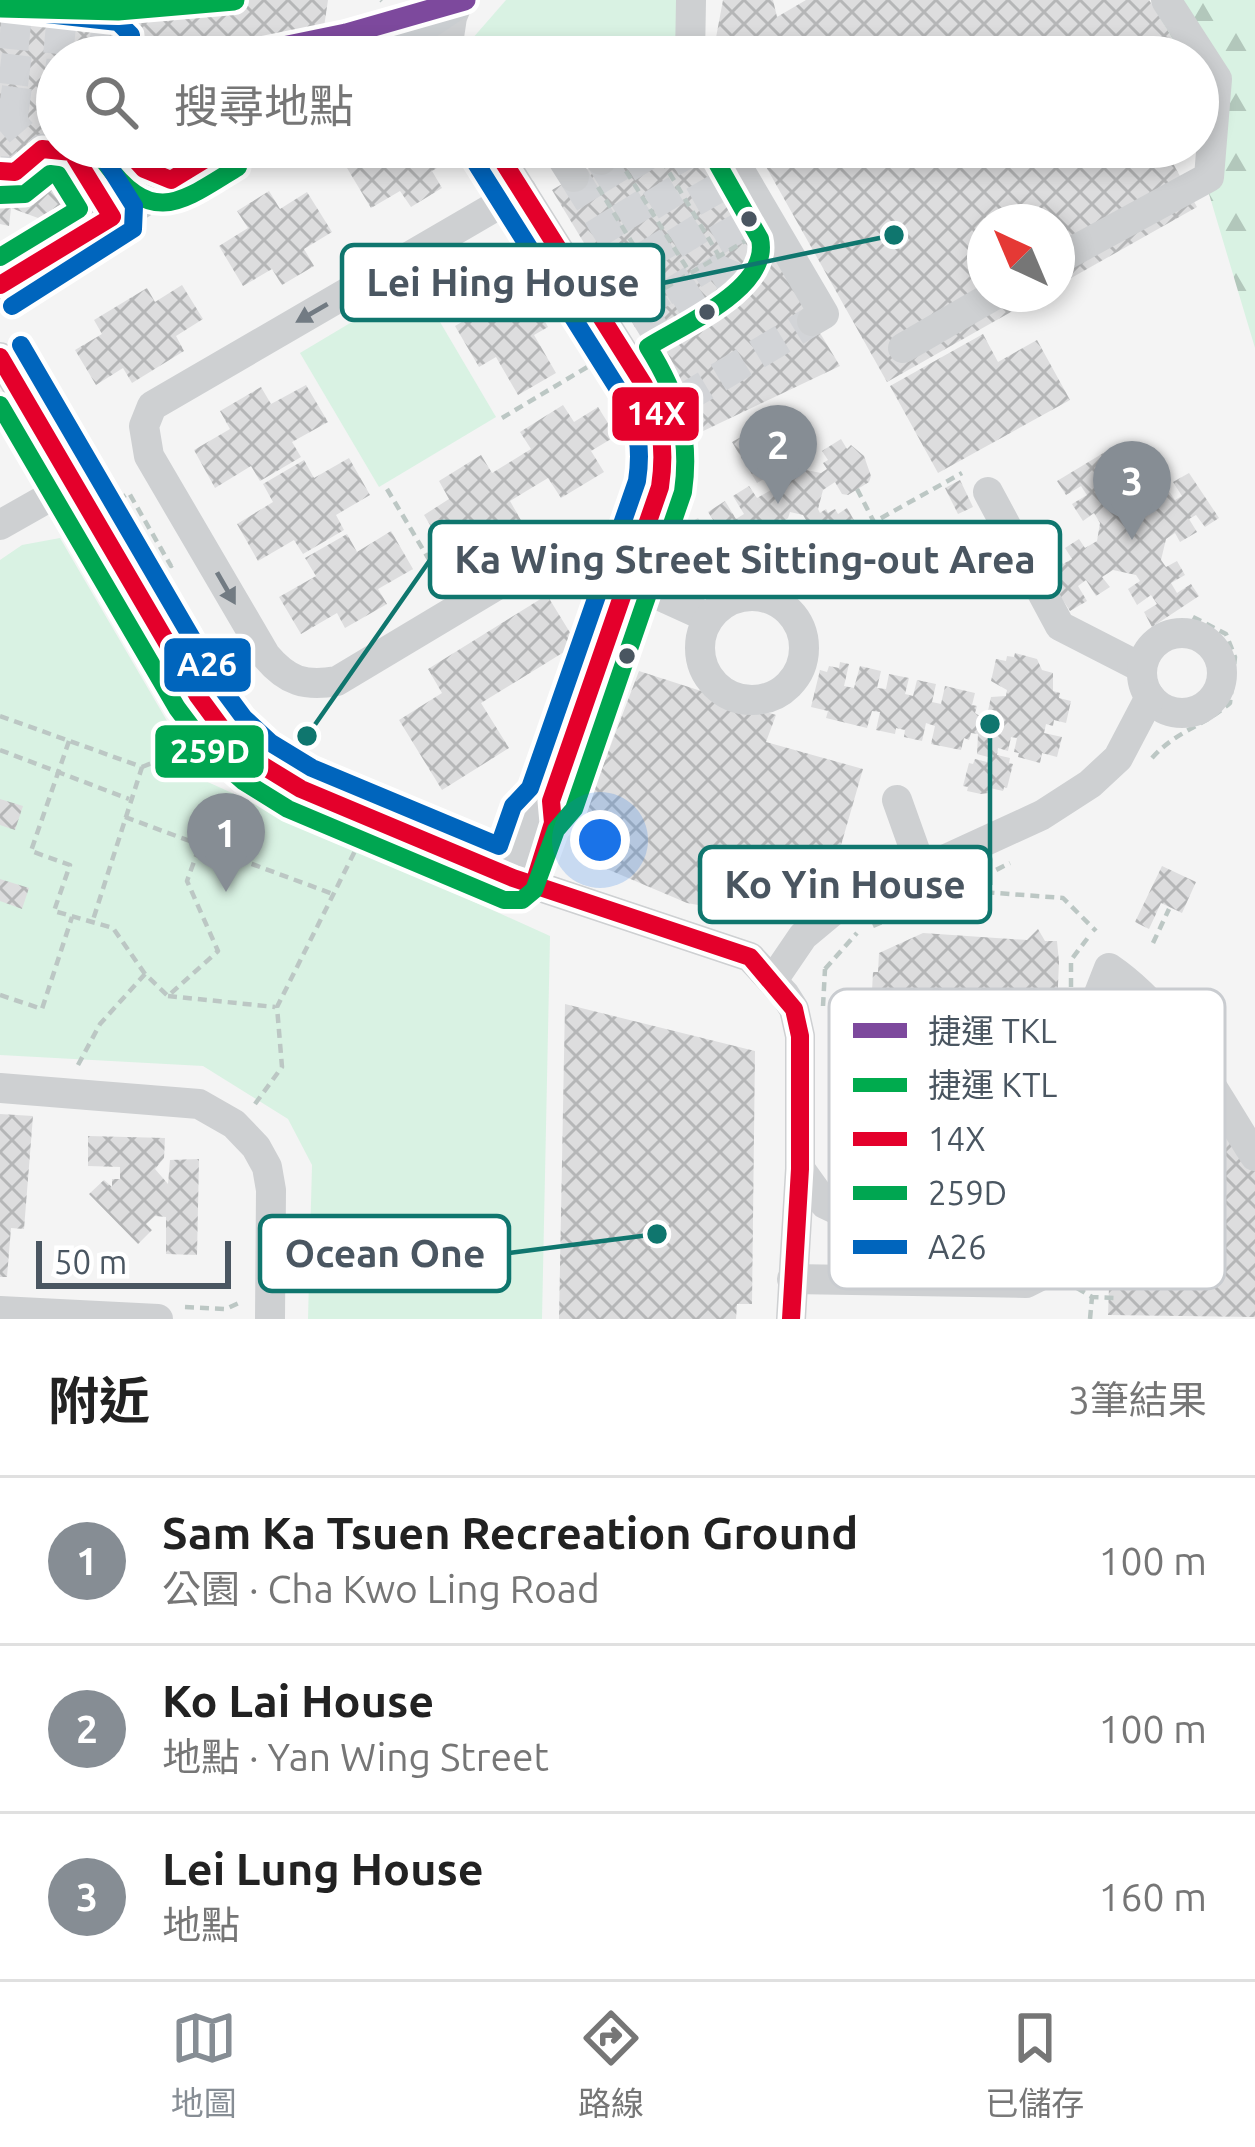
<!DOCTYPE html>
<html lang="zh-TW">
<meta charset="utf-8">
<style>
:root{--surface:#fff;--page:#f6f6f6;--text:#222;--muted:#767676;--line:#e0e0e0;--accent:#868d94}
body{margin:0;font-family:Ubuntu,"Noto Sans TC",sans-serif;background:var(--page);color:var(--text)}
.compass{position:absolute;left:967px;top:204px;width:108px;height:108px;border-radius:50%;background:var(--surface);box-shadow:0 6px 18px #0003;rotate:316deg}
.scale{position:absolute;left:36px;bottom:30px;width:195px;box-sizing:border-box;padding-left:12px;border:6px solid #4a5661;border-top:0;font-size:33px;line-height:42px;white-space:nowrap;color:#4a5661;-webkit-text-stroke:9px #fff;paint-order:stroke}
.you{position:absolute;left:600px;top:840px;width:42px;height:42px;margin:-30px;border:9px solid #fff;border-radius:50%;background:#1a73e8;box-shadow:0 0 0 18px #1a73e833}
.badge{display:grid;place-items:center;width:78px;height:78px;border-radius:50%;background:var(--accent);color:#fff;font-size:39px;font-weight:700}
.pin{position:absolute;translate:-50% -99px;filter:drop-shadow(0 3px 6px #0008)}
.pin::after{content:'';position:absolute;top:63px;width:42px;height:36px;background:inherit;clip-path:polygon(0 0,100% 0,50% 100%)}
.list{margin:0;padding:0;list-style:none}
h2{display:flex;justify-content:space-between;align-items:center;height:156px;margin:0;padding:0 48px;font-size:51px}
h2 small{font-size:39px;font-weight:400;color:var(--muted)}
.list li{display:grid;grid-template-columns:78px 1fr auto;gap:36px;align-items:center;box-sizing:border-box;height:168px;padding:0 48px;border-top:3px solid var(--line)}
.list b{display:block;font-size:45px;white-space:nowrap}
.list p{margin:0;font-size:39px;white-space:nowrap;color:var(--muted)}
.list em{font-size:39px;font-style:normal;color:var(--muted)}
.icon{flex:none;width:66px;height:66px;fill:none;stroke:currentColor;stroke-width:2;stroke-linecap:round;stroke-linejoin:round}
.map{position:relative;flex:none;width:1255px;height:1319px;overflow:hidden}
.search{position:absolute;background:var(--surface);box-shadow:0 6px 18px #0003;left:36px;right:36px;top:36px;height:132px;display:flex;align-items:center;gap:30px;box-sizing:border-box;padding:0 42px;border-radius:66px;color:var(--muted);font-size:45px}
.sheet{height:660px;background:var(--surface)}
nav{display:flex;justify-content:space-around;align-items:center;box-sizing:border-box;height:168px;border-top:3px solid var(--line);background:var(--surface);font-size:33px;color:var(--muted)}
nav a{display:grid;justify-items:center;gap:6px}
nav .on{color:var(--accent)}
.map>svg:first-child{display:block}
.green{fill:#d9f2e3}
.forest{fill:url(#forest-firs)}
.building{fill:url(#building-cross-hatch)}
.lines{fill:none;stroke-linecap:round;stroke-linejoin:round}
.minor-tunnel{stroke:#d2d4d7;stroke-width:30;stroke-dasharray:30 15;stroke-linecap:butt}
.path{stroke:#bcc7c4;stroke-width:4.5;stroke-dasharray:9 6;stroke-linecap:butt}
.minor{stroke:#ced0d2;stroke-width:30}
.major{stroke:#caced1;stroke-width:39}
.bus-1-casing{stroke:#fff;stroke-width:27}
.bus-2-casing{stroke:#fff;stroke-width:27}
.bus-3-casing{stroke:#fff;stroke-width:27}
.bus-1{stroke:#e4002b;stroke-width:18}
.bus-2{stroke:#00a651;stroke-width:18}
.bus-3{stroke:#0065bd;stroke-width:18}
.metro-1-casing{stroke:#fff;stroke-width:30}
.metro-2-casing{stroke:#fff;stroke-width:30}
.metro-1{stroke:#7d499d;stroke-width:21}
.metro-2{stroke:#00ab4e;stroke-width:21}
.oneway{fill:#727b83}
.bus-dot{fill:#4a5661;stroke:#fff;stroke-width:4.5}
.key{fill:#fff;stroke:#c9ccd0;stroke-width:3}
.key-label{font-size:33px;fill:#4a5661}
.leader{fill:none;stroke:#0f766e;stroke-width:4.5}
.callout-dot{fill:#0f766e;stroke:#fff;stroke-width:4.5}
.callout{fill:#fff;stroke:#0f766e;stroke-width:4.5}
.callout-label{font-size:39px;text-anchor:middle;font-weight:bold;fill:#4a5661}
.line-badge{stroke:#fff;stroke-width:4.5}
.badge-label{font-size:33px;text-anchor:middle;font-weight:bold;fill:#fff}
</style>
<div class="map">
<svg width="1255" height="1319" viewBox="0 0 1255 1319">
<defs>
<pattern id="forest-firs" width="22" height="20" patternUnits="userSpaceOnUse" patternTransform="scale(3)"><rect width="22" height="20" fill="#d9f2e3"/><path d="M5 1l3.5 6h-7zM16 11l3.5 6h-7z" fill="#b2c7bb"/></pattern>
<pattern id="building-cross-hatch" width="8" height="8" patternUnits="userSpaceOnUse" patternTransform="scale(3)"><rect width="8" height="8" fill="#ddddde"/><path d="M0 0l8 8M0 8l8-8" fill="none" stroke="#b5b6b7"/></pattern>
</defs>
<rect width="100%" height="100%" fill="#f4f4f4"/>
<g class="green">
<path d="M506,0H701L703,55H458Z"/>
<path d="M417,283L496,417L379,487L300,353Z"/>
<path d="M60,538L201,779L550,936L542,1319H308L312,1165L288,1119L203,1066L0,1055V560L22,545Z"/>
</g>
<path class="forest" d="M1152,0H1255V348L1195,147L1198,57H1169Z"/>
<g class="building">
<path d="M0,0H328L320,54L314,57H57V147H161L38,218L11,208L9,226L0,224Z"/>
<path d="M723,0H773L777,17L806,0H1149L1184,57H719L715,43Z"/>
<path d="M374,147H456L460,154L432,171L442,188L411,207L400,191L371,208L347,168L376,150Z"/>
<path d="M625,147H707L840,366L699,433L552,190Z"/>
<path d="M755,147H1164L1197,207L1057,286V222H985V294H1043L887,382Z"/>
<path d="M269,191L280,209L307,192L332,232L304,249L314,266L282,285L272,269L243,286L219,246L248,228L237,211Z"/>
<path d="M487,257L510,295L525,285L548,327L534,335L556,373L518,395L496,357L479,367L455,326L472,316L450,278Z"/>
<path d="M182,285L203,319L176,336L184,351L132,383L123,368L96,385L75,350L102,334L94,320L147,288L155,302Z"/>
<path d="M983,334L998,362L1037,340L1070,400L938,473L890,386Z"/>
<path d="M306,385L328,422L292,442L301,457L260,481L251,466L215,488L194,450L230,429L220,411L261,387L271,404Z"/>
<path d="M563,405L574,422L598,407L616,436L591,451L604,472L561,498L548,478L528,490L510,501L522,522L480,548L467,528L441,543L424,515L449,499L439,481L481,455L492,473L531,449L520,432Z"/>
<path d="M786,412L792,422L778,437L782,444L799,434L811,460L801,469L821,473L827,469L823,463L828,460L822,451L841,439L847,449L851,445L864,456L871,476L869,482L848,495L842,494L835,482L823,490L818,509L820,513L826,509L828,513L835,509L838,514L847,508L858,527L849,532L852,537L846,541L850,548L868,543L880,561L871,567L873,572L867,576L870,580L848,599L846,595L842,598L836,589L830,593L818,575L828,569L825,564L831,560L827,553L820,557L817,552L808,558L797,539L806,534L803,529L809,525L803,515L790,512L788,518L775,527L782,539L765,550L755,532L747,537L758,555L724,575L713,557L706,562L716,580L700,590L692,578L685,582L677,570L684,566L671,545L684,536L682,534L690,529L688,524L698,518L705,529L710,526L714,532L719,529L708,512L725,501L736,519L744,514L733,496L749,486L757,498L771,490L773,473L757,483L747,466L763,456L758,448L742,459L732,442Z"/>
<path d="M1105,452L1113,465L1098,475L1105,484L1120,475L1130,490L1119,498L1124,508L1143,512L1157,504L1152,496L1166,487L1175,500L1182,496L1173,482L1189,473L1219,518L1205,527L1196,515L1189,519L1197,532L1180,542L1175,533L1166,539L1161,560L1166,567L1177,561L1185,575L1171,583L1177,593L1191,584L1199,596L1152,627L1144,612L1157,604L1151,595L1137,605L1128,589L1140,581L1136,575L1113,570L1102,577L1110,587L1096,596L1086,580L1078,586L1087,601L1070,611L1039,564L1056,554L1063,564L1072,559L1065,548L1079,539L1085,548L1097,541L1100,523L1094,513L1083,521L1072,504L1087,495L1081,486L1066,495L1057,481Z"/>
<path d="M349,458L370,495L336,515L344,530L303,554L294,540L258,561L237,524L273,502L263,484L304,460L314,478Z"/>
<path d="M960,480L973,507L958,514L945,488Z"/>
<path d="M391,531L413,569L378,589L387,604L345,628L337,613L301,634L279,597L316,576L305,558L347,534L357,552Z"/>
<path d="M547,595L577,644L481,703L509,748L442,790L399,720L442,693L428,669Z"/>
<path d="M1015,653L1037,659L1042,670L1053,673V691L1060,693L1059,698L1071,701L1066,723L1054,720L1053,726L1046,724L1044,733L1062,737L1057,757L1042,753L1040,763L1018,757L1019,753L1014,752L1017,738L1011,737L1008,751L998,748L997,755L1010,758L1009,763L1013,764L1007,788L1004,787L1003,791L990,788L988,793L981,794L967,791L968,787L963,786L969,763L973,764L975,759L987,762L988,757L977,754L978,734L971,733L969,740L964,738L961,750L931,744L935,726L926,723L922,741L904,737L905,730L896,728L895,734L876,730L880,712L872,711L867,728L826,718L828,711L811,707L820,670L827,672L829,666L839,668L840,662L849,664L844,686L854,688L860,666L881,671L877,688L886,689L889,674L909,678L905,694L913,696L917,680L936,684L932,702L941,704L945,686L975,693L972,705L977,706L975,713L986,720L991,697L1006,696L1007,690L991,681L996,659L1006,661L1007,656L1014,657Z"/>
<path d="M639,671L776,715L766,742L863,769L833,873L751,905L715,908L687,903L581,858L575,839Z"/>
<path d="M0,799L23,806L15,830L0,825Z"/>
<path d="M1162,866L1196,882L1182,913L1161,903L1149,929L1135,922Z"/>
<path d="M0,879L29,888L22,909L0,901Z"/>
<path d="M1038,929L1045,941H1057L1059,962L1051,1144L1020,1169L863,1162L873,972H878L879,953L923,933L1027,940Z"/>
<path d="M565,1004L755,1051L752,1304H737L736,1319H559Z"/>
<path d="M1123,1075L1207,1094L1255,1169V1317L1108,1315L1116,1091L1123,1092Z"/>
<path d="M0,1114L33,1116L24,1229L11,1228L7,1277H0Z"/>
<path d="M88,1136L165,1138L164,1158L155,1169L168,1184L170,1160L199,1159L197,1255L166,1254V1217L155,1216L146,1224L152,1230L138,1244L89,1194L104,1180L112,1187V1179H120V1167L88,1166Z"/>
</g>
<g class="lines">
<g class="minor-tunnel">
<path d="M21,0L112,8"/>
<path d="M0,33L109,44"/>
<path d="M0,68L57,75"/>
<path d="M0,100L57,108"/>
<path d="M0,131L32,104"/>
<path d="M632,147L714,279"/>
<path d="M601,160L685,296"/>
<path d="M0,171L15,172L42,149L69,151L94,185"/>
<path d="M574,177L658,312"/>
<path d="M635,327L730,267L738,249L680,147"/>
<path d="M680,401L812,321"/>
</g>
<g class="path">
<path d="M381,0L382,1"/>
<path d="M654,147L719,256"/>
<path d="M630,161L651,148"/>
<path d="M626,171L690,273"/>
<path d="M598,187L661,290"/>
<path d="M626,311L745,241"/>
<path d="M502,418L594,363"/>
<path d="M387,489L443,583"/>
<path d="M857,489L874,522L962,473"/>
<path d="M118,500L129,493L171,566L176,562"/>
<path d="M0,716L142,767L92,923"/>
<path d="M69,741L31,851L70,865L54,911L113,928L145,974L168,996L218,951L187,881L200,845"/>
<path d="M0,750L129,799"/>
<path d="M1152,758C1177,730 1203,727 1230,703L1235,657L1226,634L1191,616"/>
<path d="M142,767L189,748"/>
<path d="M125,817L333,894"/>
<path d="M956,890L1010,863"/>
<path d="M761,910L784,918"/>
<path d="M873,926L956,890L1063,898L1096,931"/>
<path d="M1153,943L1169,909"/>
<path d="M825,969L857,933"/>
<path d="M1071,987V960L1090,935"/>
<path d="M0,995L42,1009L72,917"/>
<path d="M168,996L275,1007"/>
<path d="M823,1006L825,969"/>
<path d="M78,1065L100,1024L145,974"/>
<path d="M255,1104L282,1067L277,1007L358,845"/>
<path d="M1077,1288L1092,1297L1116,1298"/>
<path d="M185,1307L226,1309L243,1301"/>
<path d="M1090,1319L1092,1297"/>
</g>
<g class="minor">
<path d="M446,57L452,17L459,0"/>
<path d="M690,57L691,0"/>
<path d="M494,147L644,385L658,414L666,450L660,487L551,801L535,817L513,878"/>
<path d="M555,147L574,177"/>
<path d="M593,147L601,160"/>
<path d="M726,147L824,314L812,321"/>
<path d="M134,162L154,175L171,180"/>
<path d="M94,185L112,217"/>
<path d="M522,191L152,406L144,426L149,456L266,656C287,681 305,687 337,681L539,560L554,557L643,588L709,618"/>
<path d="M1057,260L1209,177L1217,79L1166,0"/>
<path d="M903,348L996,294"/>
<path d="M0,357L198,696L226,734L257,762L301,789L513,878L750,957L785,995L794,1009L800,1036V1169L791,1319"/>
<path d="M988,492L1060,626L1142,668"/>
<path d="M0,525L74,483"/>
<circle cx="752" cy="648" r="52"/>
<circle cx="1182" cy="673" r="40"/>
<path d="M897,800L922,870"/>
<path d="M773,980L803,936L833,911L1042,815L1090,784L1118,758L1150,697"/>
<path d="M0,1088L199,1104L234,1124L256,1147L267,1167L271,1190L270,1319"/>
<path d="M1083,1138L1133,1142"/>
<path d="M800,1169L825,1204L844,1213L1032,1222L1079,1204"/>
<path d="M792,1279L1026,1283L1052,1270L1070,1248L1079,1204L1089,1019L1109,968C1175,1013 1212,1090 1255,1156"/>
<path d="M0,1311L158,1319"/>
</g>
<g class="major">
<path d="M371,57L456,0"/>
<path d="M0,285L225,147"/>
</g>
<defs>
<g id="bus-1">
<path d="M124,147L144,169L171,180L225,147"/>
<path d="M494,147L644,385C661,421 666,447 660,487L551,801L553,823L534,884"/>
<path d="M0,171L15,172L42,149L72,152L112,217L0,285"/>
<path d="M0,357L198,696L226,734L257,762L301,789L513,878L750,957L794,1009L800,1036V1169L791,1319"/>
</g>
<g id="bus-2">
<path d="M104,161C153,228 181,202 238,167"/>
<path d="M0,195L25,194L50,174L58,175L79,209L0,257"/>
<path d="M0,405L177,708L210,752L243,781L288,809L504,900H522L534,890L556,830L574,809L683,492C691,436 678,395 648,347C683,325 771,288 760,239L708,147"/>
</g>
<g id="bus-3">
<path d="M2,9L118,22L131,35L132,57"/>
<path d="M12,306L133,229L134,206L97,147"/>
<path d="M21,345L218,683L244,718L271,743L312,768L499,846L513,806L530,788L637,481C642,448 638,427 623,397L474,160"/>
</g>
</defs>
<use href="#bus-1" class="bus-1-casing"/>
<use href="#bus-2" class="bus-2-casing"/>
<use href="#bus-3" class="bus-3-casing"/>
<use href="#bus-1" class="bus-1"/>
<use href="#bus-2" class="bus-2"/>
<use href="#bus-3" class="bus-3"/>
<defs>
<path id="metro-1" d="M234,57L346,34L465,0"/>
<path id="metro-2" d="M0,7L118,10L234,0"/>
</defs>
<use href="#metro-1" class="metro-1-casing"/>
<use href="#metro-2" class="metro-2-casing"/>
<use href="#metro-1" class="metro-1"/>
<use href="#metro-2" class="metro-2"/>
</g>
<defs><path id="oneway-solid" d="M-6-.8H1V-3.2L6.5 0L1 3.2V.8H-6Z" transform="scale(3)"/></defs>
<g class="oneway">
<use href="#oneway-solid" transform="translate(312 313) rotate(150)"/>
<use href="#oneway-solid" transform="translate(226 588) rotate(60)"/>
</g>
<g class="bus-dot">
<circle cx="749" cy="219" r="10"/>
<circle cx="707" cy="312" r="10"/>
<circle cx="627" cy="656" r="10"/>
</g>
<rect x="829" y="989" width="396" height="300" rx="18" class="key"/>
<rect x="853" y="1023" width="54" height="15" fill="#7d499d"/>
<rect x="853" y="1078" width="54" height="14" fill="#00ab4e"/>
<rect x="853" y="1132" width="54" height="14" fill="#e4002b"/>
<rect x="853" y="1186" width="54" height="14" fill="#00a651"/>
<rect x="853" y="1240" width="54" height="14" fill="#0065bd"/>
<g class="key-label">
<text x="928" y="1043">捷運 TKL</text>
<text x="928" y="1097">捷運 KTL</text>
<text x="928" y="1151">14X</text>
<text x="928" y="1205">259D</text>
<text x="928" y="1259">A26</text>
</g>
<path class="leader" d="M894 235L663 283M307 736L430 560M990 724L990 885M657 1234L509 1253"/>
<g class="callout-dot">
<circle cx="894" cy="235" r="12"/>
<circle cx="307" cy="736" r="12"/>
<circle cx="990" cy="724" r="12"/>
<circle cx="657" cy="1234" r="12"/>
</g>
<g class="callout">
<rect x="342" y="245" width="321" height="75" rx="12"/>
<rect x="430" y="522" width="630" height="75" rx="12"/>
<rect x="700" y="847" width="290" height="75" rx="12"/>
<rect x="260" y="1216" width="249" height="75" rx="12"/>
</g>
<g class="callout-label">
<text x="503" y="296">Lei Hing House</text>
<text x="745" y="573">Ka Wing Street Sitting-out Area</text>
<text x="845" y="898">Ko Yin House</text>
<text x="385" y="1267">Ocean One</text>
</g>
<g class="line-badge">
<rect x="610" y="385" width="91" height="58" rx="12" fill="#e4002b"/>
<rect x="162" y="636" width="91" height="58" rx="12" fill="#0065bd"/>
<rect x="153" y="723" width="113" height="57" rx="12" fill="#00a651"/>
</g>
<g class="badge-label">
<text x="656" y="425">14X</text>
<text x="207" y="676">A26</text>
<text x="210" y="763">259D</text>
</g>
</svg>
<svg class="compass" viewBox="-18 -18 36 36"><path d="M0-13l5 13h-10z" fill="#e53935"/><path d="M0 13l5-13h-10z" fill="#767676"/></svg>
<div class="scale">50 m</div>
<div class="you"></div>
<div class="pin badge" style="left:226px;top:892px">1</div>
<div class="pin badge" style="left:778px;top:504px">2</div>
<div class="pin badge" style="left:1132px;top:540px">3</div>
<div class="search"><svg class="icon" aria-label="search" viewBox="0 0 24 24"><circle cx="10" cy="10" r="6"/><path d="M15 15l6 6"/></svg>搜尋地點</div>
</div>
<section class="sheet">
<h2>附近<small>3筆結果</small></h2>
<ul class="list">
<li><span class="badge">1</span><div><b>Sam Ka Tsuen Recreation Ground</b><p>公園 · Cha Kwo Ling Road</p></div><em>100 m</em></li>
<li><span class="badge">2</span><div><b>Ko Lai House</b><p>地點 · Yan Wing Street</p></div><em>100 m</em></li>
<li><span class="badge">3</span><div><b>Lei Lung House</b><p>地點</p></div><em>160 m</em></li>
</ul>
</section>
<nav>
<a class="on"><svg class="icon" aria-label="map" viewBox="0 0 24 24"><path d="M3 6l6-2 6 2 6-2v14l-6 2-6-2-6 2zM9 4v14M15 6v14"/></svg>地圖</a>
<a><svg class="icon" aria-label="directions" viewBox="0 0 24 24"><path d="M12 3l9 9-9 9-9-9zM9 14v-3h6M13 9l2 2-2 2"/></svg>路線</a>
<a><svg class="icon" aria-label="saved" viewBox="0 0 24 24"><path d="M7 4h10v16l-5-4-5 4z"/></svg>已儲存</a>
</nav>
